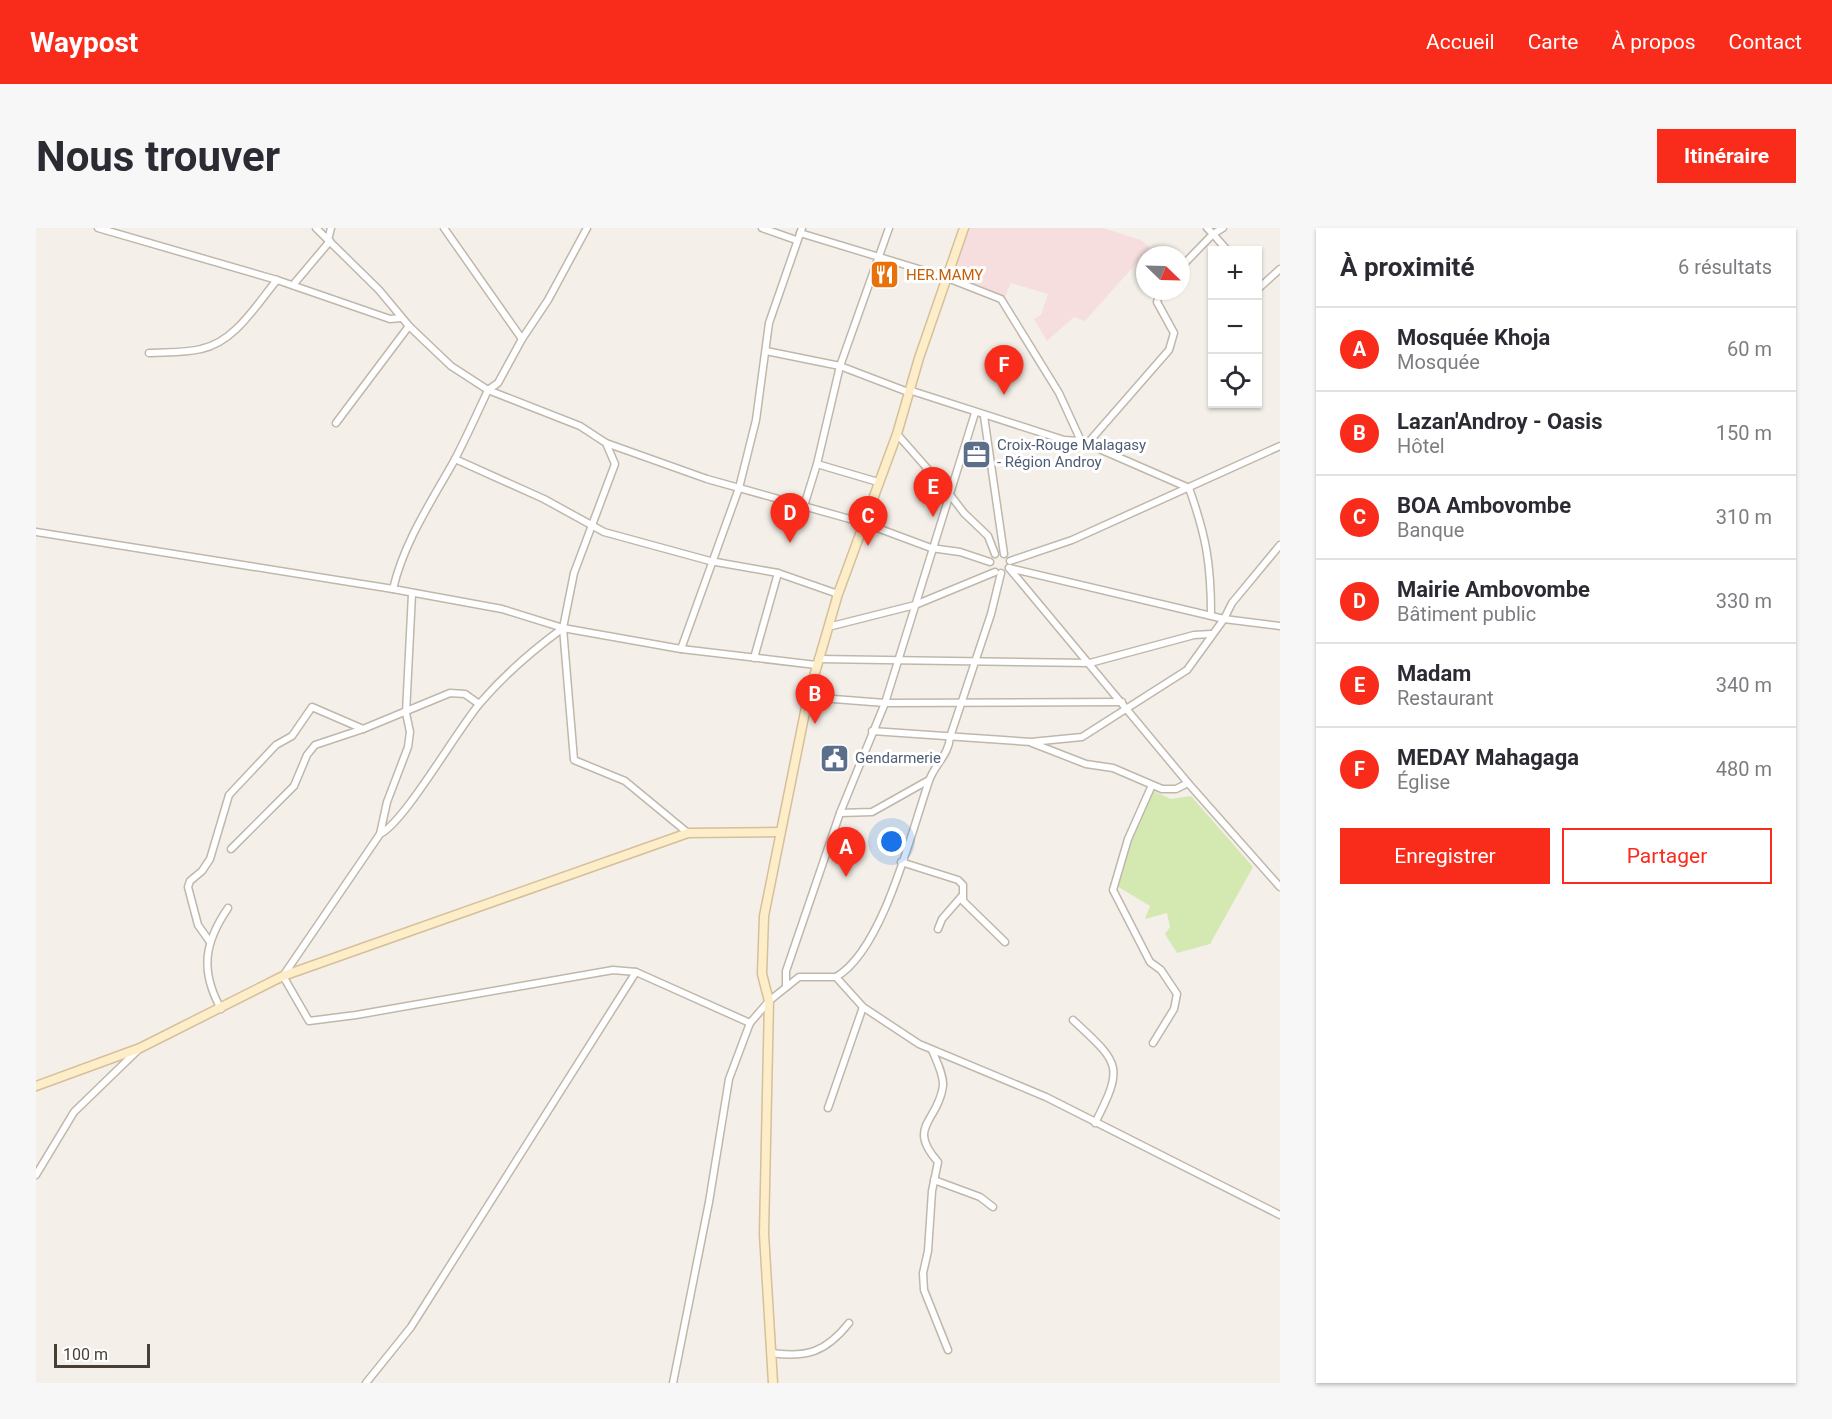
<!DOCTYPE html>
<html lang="fr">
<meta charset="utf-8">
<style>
:root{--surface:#fff;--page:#f7f7f7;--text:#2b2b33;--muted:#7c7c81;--line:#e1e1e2;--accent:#f92b1b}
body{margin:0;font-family:Roboto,sans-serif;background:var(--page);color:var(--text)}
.controls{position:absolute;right:18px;top:18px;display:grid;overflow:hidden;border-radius:0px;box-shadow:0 2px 4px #0004}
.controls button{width:54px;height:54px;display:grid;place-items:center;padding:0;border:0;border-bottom:2px solid var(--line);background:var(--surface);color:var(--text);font:30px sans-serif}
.compass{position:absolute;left:1100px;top:18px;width:54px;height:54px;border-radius:50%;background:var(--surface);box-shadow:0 2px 4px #0004;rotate:113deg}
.scale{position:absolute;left:18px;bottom:15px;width:96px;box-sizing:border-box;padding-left:6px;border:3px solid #484037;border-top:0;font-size:16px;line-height:21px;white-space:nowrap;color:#484037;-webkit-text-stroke:4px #fff;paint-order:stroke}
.you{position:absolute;left:856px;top:614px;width:21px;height:21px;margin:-15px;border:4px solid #fff;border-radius:50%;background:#1a73e8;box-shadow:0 0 0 9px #1a73e833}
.badge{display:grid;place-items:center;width:39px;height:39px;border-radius:50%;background:var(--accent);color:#fff;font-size:20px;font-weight:700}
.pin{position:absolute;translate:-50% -50px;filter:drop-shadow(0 2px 3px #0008)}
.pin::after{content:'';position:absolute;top:32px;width:21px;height:18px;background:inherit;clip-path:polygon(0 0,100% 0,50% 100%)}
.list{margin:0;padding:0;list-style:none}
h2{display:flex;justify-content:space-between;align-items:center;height:78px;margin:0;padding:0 24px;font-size:26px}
h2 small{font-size:20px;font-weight:400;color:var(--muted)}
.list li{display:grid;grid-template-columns:39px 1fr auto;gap:18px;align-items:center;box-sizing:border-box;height:84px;padding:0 24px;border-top:2px solid var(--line)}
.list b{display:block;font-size:22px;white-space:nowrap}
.list p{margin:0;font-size:20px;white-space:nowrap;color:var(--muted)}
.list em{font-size:20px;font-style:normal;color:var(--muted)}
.actions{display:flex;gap:12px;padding:18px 24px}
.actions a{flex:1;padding:14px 0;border:2px solid var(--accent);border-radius:0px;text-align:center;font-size:21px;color:var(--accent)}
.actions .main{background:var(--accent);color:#fff}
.icon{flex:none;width:33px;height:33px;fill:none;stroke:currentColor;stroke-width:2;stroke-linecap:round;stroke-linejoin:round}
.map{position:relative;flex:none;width:1244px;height:1155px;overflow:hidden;border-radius:0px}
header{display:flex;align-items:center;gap:36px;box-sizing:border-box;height:84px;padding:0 30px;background:var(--accent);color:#fff}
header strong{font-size:28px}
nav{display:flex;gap:33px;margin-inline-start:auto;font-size:21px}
.intro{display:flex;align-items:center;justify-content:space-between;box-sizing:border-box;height:144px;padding:0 36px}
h1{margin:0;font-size:42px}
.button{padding:15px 27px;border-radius:0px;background:var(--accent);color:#fff;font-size:21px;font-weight:700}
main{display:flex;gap:36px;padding:0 36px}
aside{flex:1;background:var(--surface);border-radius:0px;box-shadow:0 2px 4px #0004}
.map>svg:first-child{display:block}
.medical{fill:#f5dedd}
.green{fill:#d4e8b2}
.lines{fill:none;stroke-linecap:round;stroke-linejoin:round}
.street-casing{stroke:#c0b7ab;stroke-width:9}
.secondary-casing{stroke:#d4c099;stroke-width:11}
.street{stroke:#fff;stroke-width:6}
.secondary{stroke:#feedc9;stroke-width:8}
.labels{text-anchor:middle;stroke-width:6;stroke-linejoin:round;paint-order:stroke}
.food-label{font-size:15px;fill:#c56008;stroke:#fff;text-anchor:start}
.service-label{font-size:15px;fill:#4e5e75;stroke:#fff;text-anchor:start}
</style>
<header>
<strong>Waypost</strong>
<nav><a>Accueil</a><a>Carte</a><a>À propos</a><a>Contact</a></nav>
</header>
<div class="intro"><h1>Nous trouver</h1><a class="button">Itinéraire</a></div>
<main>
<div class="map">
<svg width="1244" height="1155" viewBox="0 0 1244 1155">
<rect width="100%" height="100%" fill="#f4f0e9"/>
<path class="medical" d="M931,0H1067L1105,12L1114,20L1049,93L1038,89L1011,113L998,91L1005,87L1012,66L975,55L969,69L913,45Z"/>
<path class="green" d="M1118,563L1135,571L1155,568L1217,639L1174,716L1141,725L1129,706L1134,699L1131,685L1109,691L1114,678L1081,658L1094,613Z"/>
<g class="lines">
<defs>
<g id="street">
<path d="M62,0L241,52L354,91L365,90"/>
<path d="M280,0L343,62L373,98L415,138L452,162L544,198L570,215L671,251L828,295L895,320L924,324L954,334"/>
<path d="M408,0L486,111"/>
<path d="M726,0L760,12"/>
<path d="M1171,0L1177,6L1187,0"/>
<path d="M764,5L909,49L965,71L1023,165L1045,213"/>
<path d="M292,12L295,0"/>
<path d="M1145,39L1177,6L1191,22"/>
<path d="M257,57L294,13"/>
<path d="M1222,58L1223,60L1244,41"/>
<path d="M730,123L804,138L872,164"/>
<path d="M113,125C130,124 149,125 165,121C199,114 220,77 241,52"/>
<path d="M873,162L1028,212L1045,213L1153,260C1170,308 1175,335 1175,386"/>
<path d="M948,188L968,326"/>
<path d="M300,195L373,98"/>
<path d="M861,206L912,264L928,285L952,308L959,326"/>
<path d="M570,215L579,236L538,345L527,400L538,532L589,553L652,605"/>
<path d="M1051,216L1133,122L1138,105L1121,74L1124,63"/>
<path d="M419,231L508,271L568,304L674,333L742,345L802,366"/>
<path d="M781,236L842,254"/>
<path d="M768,278L781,236L804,138L853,0"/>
<path d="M0,304L357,361L466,381L527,400L645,421L780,437"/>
<path d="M974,333L1036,312L1244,218"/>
<path d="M973,340L1152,555L1244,659"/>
<path d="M973,340L1188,391L1244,398"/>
<path d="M357,361C368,314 395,274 418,233C430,210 441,186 452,162L462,155L486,111L512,72L551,0"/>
<path d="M376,366L370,485L374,504L372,519L351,574L344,606L247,748L273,793L320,787L577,742L600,744L714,795"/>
<path d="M792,399L879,377L959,344"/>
<path d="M645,421L703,260L720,192L733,95L766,0"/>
<path d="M718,430L742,345"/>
<path d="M782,431L1054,435L1158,407L1175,406"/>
<path d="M772,469L849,475L1086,474"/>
<path d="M836,503L995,514L1046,509L1151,442L1188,391L1196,375L1244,317"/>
<path d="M996,515L1050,536L1077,540L1126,561H1140L1152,555"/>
<path d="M1116,557L1092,611L1077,662L1114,734L1125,742L1141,766L1138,781L1117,815"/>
<path d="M804,585L836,584L893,552"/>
<path d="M344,606C369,594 422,500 445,474C469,446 497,422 527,400"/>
<path d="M195,621L258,558L271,527L279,517L327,501"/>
<path d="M865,634L922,652L927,657V673L969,714"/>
<path d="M902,701L906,691L926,668"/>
<path d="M174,714L162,697L152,659L154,653L166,643L174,631L193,567L240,517L256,508L276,479L327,501L414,465L429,466L443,476"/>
<path d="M800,749C847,722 875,605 893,553C898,537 913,527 914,509L955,386L965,345"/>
<path d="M750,759V743L804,585L849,475L939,185"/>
<path d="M185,781C164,743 168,715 192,680"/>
<path d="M1037,792C1083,835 1089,837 1059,895"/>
<path d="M896,822C900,832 908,847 907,858C902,894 870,898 902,934L896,963L892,1023L887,1045L888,1062L912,1122"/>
<path d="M792,880L827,779"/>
<path d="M0,947L38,884L102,822"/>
<path d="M898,952L944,969L957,979"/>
<path d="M735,1125C771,1130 790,1124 813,1095"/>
<path d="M330,1155L375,1099L600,744"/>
<path d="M637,1155L673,974L693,851L714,795L733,773L763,749H800L827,779L883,816L1010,869L1244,987"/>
</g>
<g id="secondary">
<path d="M0,858L104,820L247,748L652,605L744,604"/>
<path d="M737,1155L728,1006L733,773L726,746L728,688L772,469L802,366L861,206L883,130L928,0"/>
</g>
</defs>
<use href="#street" class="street-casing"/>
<use href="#secondary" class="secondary-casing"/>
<use href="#street" class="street"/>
<use href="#secondary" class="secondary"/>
</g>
<defs>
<symbol id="restaurant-square" viewBox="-11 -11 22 22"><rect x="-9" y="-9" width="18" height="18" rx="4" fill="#e8710a" stroke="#fff"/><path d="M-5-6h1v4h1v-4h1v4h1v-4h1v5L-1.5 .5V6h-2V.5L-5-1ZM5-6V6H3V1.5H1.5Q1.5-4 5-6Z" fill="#fff"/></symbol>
<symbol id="office-square" viewBox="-11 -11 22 22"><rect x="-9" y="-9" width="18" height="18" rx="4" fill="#5c6f8a" stroke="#fff"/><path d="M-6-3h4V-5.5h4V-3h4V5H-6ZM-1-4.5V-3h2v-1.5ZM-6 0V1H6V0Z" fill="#fff"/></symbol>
<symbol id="civic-square" viewBox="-11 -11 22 22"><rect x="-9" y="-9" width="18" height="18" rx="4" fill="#5c6f8a" stroke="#fff"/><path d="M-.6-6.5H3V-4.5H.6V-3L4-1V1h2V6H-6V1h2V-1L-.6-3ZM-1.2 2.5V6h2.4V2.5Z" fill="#fff"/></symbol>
</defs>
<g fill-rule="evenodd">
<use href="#restaurant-square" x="832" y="30" width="33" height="33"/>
<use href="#office-square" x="924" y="210" width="33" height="33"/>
<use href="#civic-square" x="782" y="514" width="33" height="33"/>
</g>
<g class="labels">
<g class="food-label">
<text x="870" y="52">HER.MAMY</text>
</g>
<g class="service-label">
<text x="961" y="222">Croix-Rouge Malagasy<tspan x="961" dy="17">- Région Androy</tspan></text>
<text x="819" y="535">Gendarmerie</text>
</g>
</g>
</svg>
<div class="controls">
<button>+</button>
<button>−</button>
<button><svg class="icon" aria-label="locate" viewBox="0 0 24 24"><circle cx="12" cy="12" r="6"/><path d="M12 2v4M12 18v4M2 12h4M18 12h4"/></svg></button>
</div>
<svg class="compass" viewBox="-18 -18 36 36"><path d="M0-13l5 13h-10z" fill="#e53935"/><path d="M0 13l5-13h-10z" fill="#7c7c81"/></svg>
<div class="scale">100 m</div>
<div class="you"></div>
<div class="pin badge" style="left:810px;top:649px">A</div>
<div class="pin badge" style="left:779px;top:496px">B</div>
<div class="pin badge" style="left:832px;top:318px">C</div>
<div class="pin badge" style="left:754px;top:315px">D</div>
<div class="pin badge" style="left:897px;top:289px">E</div>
<div class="pin badge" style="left:968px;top:167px">F</div>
</div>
<aside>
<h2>À proximité<small>6 résultats</small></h2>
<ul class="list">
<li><span class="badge">A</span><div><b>Mosquée Khoja</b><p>Mosquée</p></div><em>60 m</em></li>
<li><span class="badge">B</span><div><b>Lazan'Androy - Oasis</b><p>Hôtel</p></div><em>150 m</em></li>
<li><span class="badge">C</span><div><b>BOA Ambovombe</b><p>Banque</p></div><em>310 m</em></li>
<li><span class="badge">D</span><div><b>Mairie Ambovombe</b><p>Bâtiment public</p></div><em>330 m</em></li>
<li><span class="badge">E</span><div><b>Madam</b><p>Restaurant</p></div><em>340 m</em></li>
<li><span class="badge">F</span><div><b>MEDAY Mahagaga</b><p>Église</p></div><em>480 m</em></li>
</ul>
<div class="actions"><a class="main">Enregistrer</a><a>Partager</a></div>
</aside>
</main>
